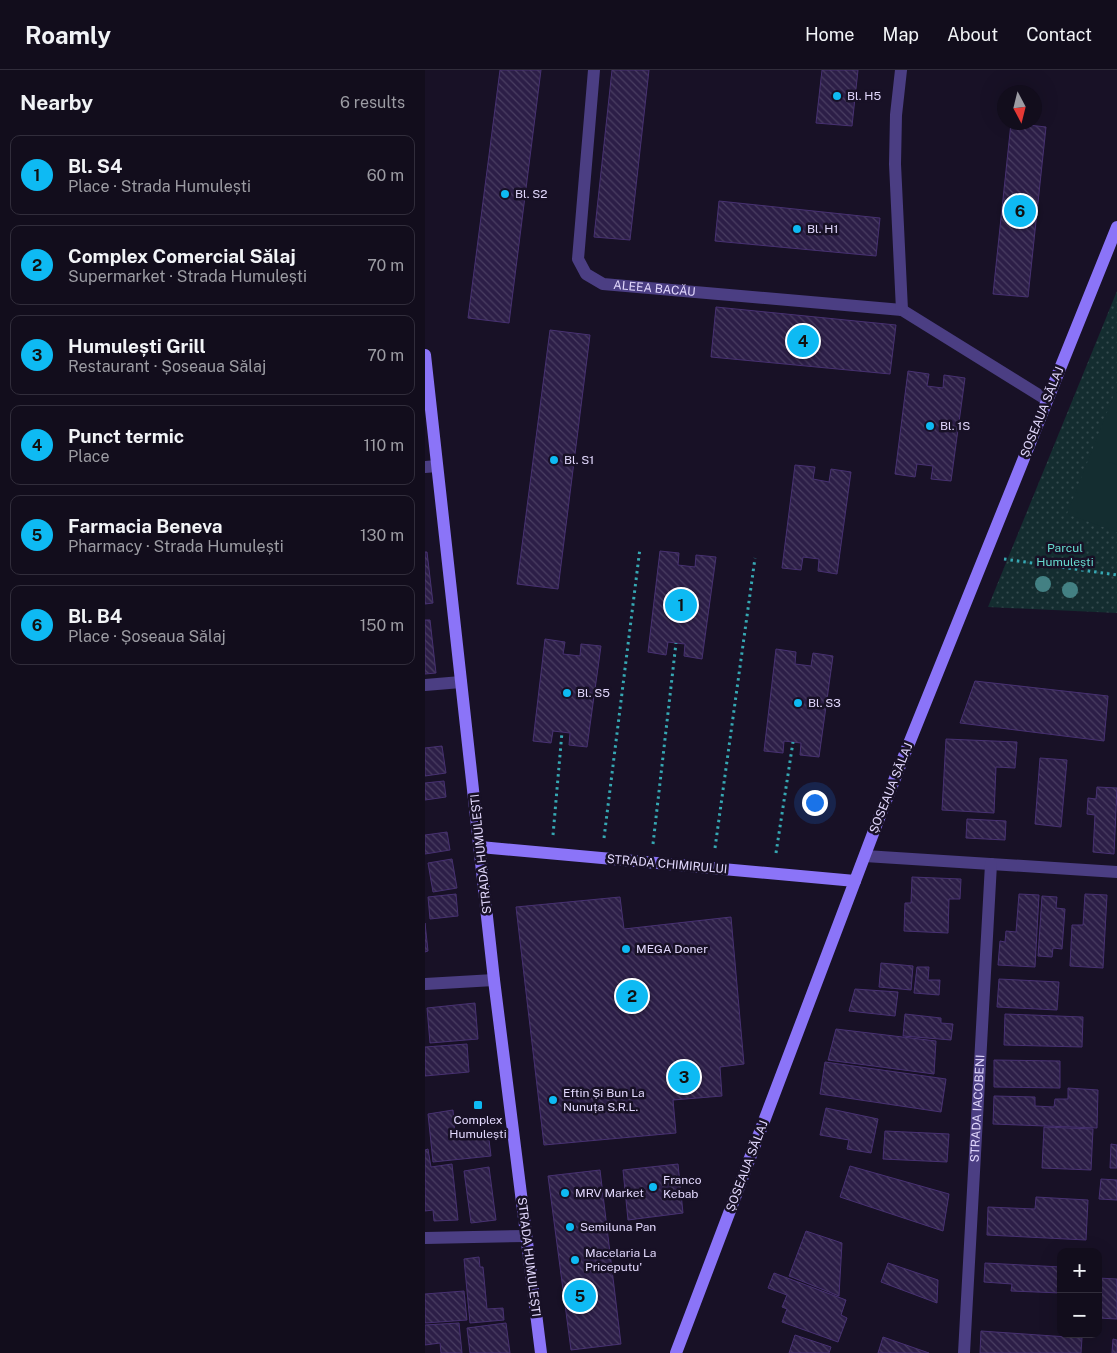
<!DOCTYPE html>
<meta charset="utf-8">
<style>
:root{--surface:#120d1c;--page:#1f1b29;--text:#f1f3f6;--muted:#9c9ca3;--line:#312d3b;--accent:#0ebaf3}
body{margin:0;font-family:"Public Sans",sans-serif;background:var(--page);color:var(--text)}
.controls{position:absolute;right:15px;bottom:15px;display:grid;overflow:hidden;border-radius:10px;box-shadow:0 5px 20px #0002}
.controls button{width:45px;height:45px;display:grid;place-items:center;padding:0;border:0;border-bottom:1px solid var(--line);background:var(--surface);color:var(--text);font:25px sans-serif}
.compass{position:absolute;left:572px;top:15px;width:45px;height:45px;border-radius:50%;background:var(--surface);box-shadow:0 5px 20px #0002;rotate:173deg}
.you{position:absolute;left:389px;top:732px;width:18px;height:18px;margin:-12px;border:4px solid #fff;border-radius:50%;background:#1a73e8;box-shadow:0 0 0 8px #1a73e833}
.badge{display:grid;place-items:center;width:32px;height:32px;border-radius:50%;background:var(--accent);color:#111;font-size:16px;font-weight:700}
.pin{position:absolute;translate:-50% -50%;border:2px solid #fff;box-shadow:0 1px 5px #0006}
.list{margin:0;padding:0;list-style:none}
h2{display:flex;justify-content:space-between;align-items:center;height:65px;margin:0;padding:0 20px;font-size:21px}
h2 small{font-size:16px;font-weight:400;color:var(--muted)}
.list li{display:grid;grid-template-columns:32px 1fr auto;gap:15px;align-items:center;box-sizing:border-box;height:80px;margin:0 10px 10px;padding:0 10px;border:1px solid var(--line);border-radius:10px}
.list b{display:block;font-size:19px;white-space:nowrap}
.list p{margin:0;font-size:16px;white-space:nowrap;color:var(--muted)}
.list em{font-size:16px;font-style:normal;color:var(--muted)}
.map{position:relative;flex:none;width:692px;height:1283px;overflow:hidden}
header{display:flex;align-items:center;gap:30px;box-sizing:border-box;height:70px;padding:0 25px;background:var(--surface);border-bottom:1px solid var(--line)}
header strong{font-size:24px}
nav{display:flex;gap:28px;margin-inline-start:auto;font-size:18px}
main{display:flex}
aside{flex:1;background:var(--surface)}
.map>svg:first-child{display:block}
.park{fill:url(#park-dots)}
.pitch{fill:#142d30}
.building{fill:url(#building-back-hatch);stroke:#473171}
.lines{fill:none;stroke-linecap:round;stroke-linejoin:round}
.path{stroke:#36a8b3;stroke-width:3;stroke-dasharray:2.5 4;stroke-linecap:butt}
.lane{stroke:#4b3e83;stroke-width:12}
.street{stroke:#4b3e83;stroke-width:12}
.secondary{stroke:#8b74f8;stroke-width:12}
.tree{fill:#438083}
.poi-dot{fill:#0ebaf3;stroke:#181126;stroke-width:2}
.labels{text-anchor:middle;stroke-width:5;stroke-linejoin:round;paint-order:stroke}
.poi-label{font-size:12px;fill:#e2d8fd;stroke:#181126;text-anchor:start}
.street-label{font-size:12px;fill:#e2d8fd;stroke:#181126}
.park-label{font-size:12px;fill:#67dbcf;stroke:#181126}
</style>
<header>
<strong>Roamly</strong>
<nav><a>Home</a><a>Map</a><a>About</a><a>Contact</a></nav>
</header>
<main>
<aside>
<h2>Nearby<small>6 results</small></h2>
<ul class="list">
<li><span class="badge">1</span><div><b>Bl. S4</b><p>Place · Strada Humulești</p></div><em>60 m</em></li>
<li><span class="badge">2</span><div><b>Complex Comercial Sălaj</b><p>Supermarket · Strada Humulești</p></div><em>70 m</em></li>
<li><span class="badge">3</span><div><b>Humulești Grill</b><p>Restaurant · Șoseaua Sălaj</p></div><em>70 m</em></li>
<li><span class="badge">4</span><div><b>Punct termic</b><p>Place</p></div><em>110 m</em></li>
<li><span class="badge">5</span><div><b>Farmacia Beneva</b><p>Pharmacy · Strada Humulești</p></div><em>130 m</em></li>
<li><span class="badge">6</span><div><b>Bl. B4</b><p>Place · Șoseaua Sălaj</p></div><em>150 m</em></li>
</ul>
</aside>
<div class="map">
<svg width="692" height="1283" viewBox="0 0 692 1283">
<defs>
<pattern id="park-dots" width="8" height="8" patternUnits="userSpaceOnUse" patternTransform="scale(1.25)"><rect width="8" height="8" fill="#142d30"/><path d="M2 2h.1M6 6h.1" fill="none" stroke="#364b4f" stroke-width="1.8" stroke-linecap="round"/></pattern>
<pattern id="building-back-hatch" width="6" height="6" patternUnits="userSpaceOnUse" patternTransform="scale(1.25)"><rect width="6" height="6" fill="#2c1e47"/><path d="M-1 5l2 2M0 0l6 6M5-1l2 2" fill="none" stroke="#4a3e62"/></pattern>
</defs>
<rect width="100%" height="100%" fill="#181126"/>
<path class="park" d="M692,221V543L563,537Z"/>
<path class="pitch" d="M692,317V394L684,392L692,395V462L642,444Z"/>
<g class="building">
<path d="M75,0H116L84,253L43,248Z"/>
<path d="M187,0H224L205,170L169,167Z"/>
<path d="M397,0H433L427,56L391,53Z"/>
<path d="M586,53L621,57L603,227L568,224Z"/>
<path d="M294,131L455,148L451,186L290,171Z"/>
<path d="M291,237L471,255L465,304L286,287Z"/>
<path d="M125,260L165,265L133,519L92,514Z"/>
<path d="M483,301L504,304L502,316L518,318L519,305L540,308L526,411L506,409L508,396L492,394L490,407L470,404Z"/>
<path d="M370,395L390,397L388,409L404,412L406,399L426,402L412,504L393,501L394,489L378,487L376,500L357,498Z"/>
<path d="M235,481L254,483L253,495L270,497L271,485L291,487L277,589L259,586L260,574L251,573L243,572L241,585L223,582Z"/>
<path d="M0,482H2L8,533L0,534Z"/>
<path d="M0,550H5L11,603L0,604Z"/>
<path d="M120,569L140,572L138,584L155,586L156,574L176,576L162,677L144,675L145,663L128,661L126,673L108,671Z"/>
<path d="M351,579L371,582L370,594L386,596L388,583L408,586L394,687L375,685L376,673L359,671L358,683L339,681Z"/>
<path d="M550,611L683,626L679,671L535,653Z"/>
<path d="M521,669L592,672L590,698L571,697L569,743L517,740Z"/>
<path d="M17,676L21,703L0,706V678Z"/>
<path d="M615,688L642,690L636,757L610,754Z"/>
<path d="M19,711L21,727L0,730V713Z"/>
<path d="M672,717L692,718L689,784L668,782L670,745L662,744L663,728L671,729Z"/>
<path d="M542,749L581,751L580,770L541,768Z"/>
<path d="M22,762L25,780L0,784V765Z"/>
<path d="M27,789L32,818L8,822L3,793Z"/>
<path d="M487,807L536,809L535,829H524L523,863L479,861L480,833H486Z"/>
<path d="M31,824L33,846L5,849L3,827Z"/>
<path d="M594,824L614,825L610,897L573,895L575,871L580,872L581,861L591,862Z"/>
<path d="M660,824L682,825L678,898L645,896L647,855H658Z"/>
<path d="M617,826L632,827L631,838L640,839L637,879L628,878L627,887L613,886Z"/>
<path d="M195,827L199,859L306,847L319,994L295,997L297,1026L248,1030L251,1063L119,1075L91,837Z"/>
<path d="M0,853L3,881L0,882Z"/>
<path d="M456,893L488,896L486,920L454,917Z"/>
<path d="M492,897H504L503,910H515L514,925L489,923Z"/>
<path d="M574,909L634,912L632,940L572,937Z"/>
<path d="M430,919L473,922L470,946L424,941Z"/>
<path d="M50,933L53,969L5,973L2,938Z"/>
<path d="M480,944L516,948V953L528,954L526,970L478,966Z"/>
<path d="M580,944L658,947L657,977L579,975Z"/>
<path d="M411,959L511,971L509,1004L403,990Z"/>
<path d="M42,974L44,1002L0,1006V977Z"/>
<path d="M569,990L635,991V1018L569,1017Z"/>
<path d="M400,992L521,1009L516,1042L395,1024Z"/>
<path d="M643,1018L673,1020L672,1058L568,1054L569,1026L610,1027V1036L629,1037L630,1029H643Z"/>
<path d="M401,1038L453,1049L446,1083L422,1079L424,1070L395,1065Z"/>
<path d="M28,1040L30,1065L63,1062L66,1086L8,1092L3,1044Z"/>
<path d="M619,1057L668,1059L666,1100L617,1098Z"/>
<path d="M460,1061L524,1064L522,1092L458,1089Z"/>
<path d="M686,1074L692,1075V1098H685Z"/>
<path d="M3,1079L6,1097L27,1094L33,1150L9,1151L8,1140L0,1141V1080Z"/>
<path d="M253,1094L258,1143L203,1150L198,1100Z"/>
<path d="M425,1096L524,1124L518,1161L415,1127Z"/>
<path d="M64,1097L71,1150L46,1153L39,1101Z"/>
<path d="M175,1100L196,1274L146,1280L123,1106Z"/>
<path d="M676,1109L692,1110V1130L674,1129Z"/>
<path d="M611,1127L663,1130L661,1170L562,1165L563,1137L610,1139Z"/>
<path d="M381,1161L417,1173L414,1226L364,1206Z"/>
<path d="M54,1187L55,1197H58L62,1239L78,1238L79,1250L45,1253L39,1189Z"/>
<path d="M463,1193L513,1210L512,1233L456,1212Z"/>
<path d="M560,1193L636,1197V1223L586,1221L587,1214L559,1212Z"/>
<path d="M349,1203L421,1230L416,1245L422,1248L413,1272L357,1252L362,1239L357,1237L362,1225L343,1218Z"/>
<path d="M673,1208L692,1209V1249L673,1248Z"/>
<path d="M39,1221L42,1250L0,1253V1224Z"/>
<path d="M34,1253L37,1283H16L15,1273L0,1275V1255Z"/>
<path d="M81,1253L85,1283H45L42,1258Z"/>
<path d="M556,1261L657,1268L656,1283H555Z"/>
<path d="M370,1265L406,1277L404,1283H364Z"/>
<path d="M458,1267L504,1283H453Z"/>
<path d="M688,1269L692,1270V1283H687Z"/>
</g>
<g class="lines">
<g class="path">
<path d="M579,489L692,505"/>
<path d="M128,765L137,662"/>
<path d="M179,768L215,478"/>
<path d="M228,774L251,573"/>
<path d="M290,778L330,488"/>
<path d="M351,783L368,672"/>
</g>
<g class="lane">
<path id="s1" d="M169,0L153,189L161,204L178,214L477,240L622,330"/>
<path d="M476,0L471,45L470,94L477,240"/>
</g>
<g class="street">
<path d="M0,397L12,396"/>
<path d="M0,615L36,612"/>
<path d="M440,786L692,802"/>
<path d="M0,914L69,910"/>
<path d="M0,1168L101,1166"/>
<path id="s2" d="M539,1283L566,794"/>
</g>
<g class="secondary">
<path d="M0,285L69,910L116,1283"/>
<path d="M55,777L430,811"/>
<path d="M251,1283L452,753L692,157"/>
</g>
</g>
<g class="tree">
<circle cx="618" cy="514" r="8"/>
<circle cx="645" cy="520" r="8"/>
</g>
<g class="poi-dot">
<circle cx="412" cy="26" r="5"/>
<circle cx="80" cy="124" r="5"/>
<circle cx="372" cy="159" r="5"/>
<circle cx="505" cy="356" r="5"/>
<circle cx="129" cy="390" r="5"/>
<circle cx="142" cy="623" r="5"/>
<circle cx="373" cy="633" r="5"/>
<circle cx="201" cy="879" r="5"/>
<circle cx="128" cy="1030" r="5"/>
<rect x="48" y="1030" width="10" height="10" rx="2.5"/>
<circle cx="228" cy="1117" r="5"/>
<circle cx="140" cy="1123" r="5"/>
<circle cx="145" cy="1157" r="5"/>
<circle cx="150" cy="1190" r="5"/>
</g>
<g class="labels">
<g class="poi-label">
<text x="422" y="30">Bl. H5</text>
<text x="90" y="128">Bl. S2</text>
<text x="382" y="163">Bl. H1</text>
<text x="515" y="360">Bl. 1S</text>
<text x="139" y="394">Bl. S1</text>
<text x="152" y="627">Bl. S5</text>
<text x="383" y="637">Bl. S3</text>
<text x="211" y="883">MEGA Doner</text>
<text x="138" y="1027">Eftin Și Bun La<tspan x="138" dy="14">Nunuța S.R.L.</tspan></text>
<text x="53" y="1054" text-anchor="middle">Complex<tspan x="53" dy="14">Humulești</tspan></text>
<text x="238" y="1114">Franco<tspan x="238" dy="14">Kebab</tspan></text>
<text x="150" y="1127">MRV Market</text>
<text x="155" y="1161">Semiluna Pan</text>
<text x="160" y="1187">Macelaria La<tspan x="160" dy="14">Priceputu'</tspan></text>
</g>
<g class="street-label">
<text dy="4" stroke="none"><textPath href="#s1" startOffset="278">ALEEA BACĂU</textPath></text>
<text transform="translate(617 342) rotate(-68)" y="4">ȘOSEAUA SĂLAJ</text>
<text transform="translate(466 718) rotate(-68)" y="4">ȘOSEAUA SĂLAJ</text>
<text transform="translate(56 784) rotate(-96)" y="4">STRADA HUMULEȘTI</text>
<text transform="translate(242 794) rotate(5)" y="4">STRADA CHIMIRULUI</text>
<text dy="4" stroke="none"><textPath href="#s2" startOffset="245">STRADA IACOBENI</textPath></text>
<text transform="translate(322 1096) rotate(-69)" y="4">ȘOSEAUA SĂLAJ</text>
<text transform="translate(104 1187) rotate(83)" y="4">STRADA HUMULEȘTI</text>
</g>
<g class="park-label">
<text x="640" y="482">Parcul<tspan x="640" dy="14">Humulești</tspan></text>
</g>
</g>
</svg>
<div class="controls">
<button>+</button>
<button>−</button>
</div>
<svg class="compass" viewBox="-18 -18 36 36"><path d="M0-13l5 13h-10z" fill="#e53935"/><path d="M0 13l5-13h-10z" fill="#9c9ca3"/></svg>
<div class="you"></div>
<div class="pin badge" style="left:256px;top:535px">1</div>
<div class="pin badge" style="left:207px;top:926px">2</div>
<div class="pin badge" style="left:259px;top:1007px">3</div>
<div class="pin badge" style="left:378px;top:271px">4</div>
<div class="pin badge" style="left:155px;top:1226px">5</div>
<div class="pin badge" style="left:595px;top:141px">6</div>
</div>
</main>
